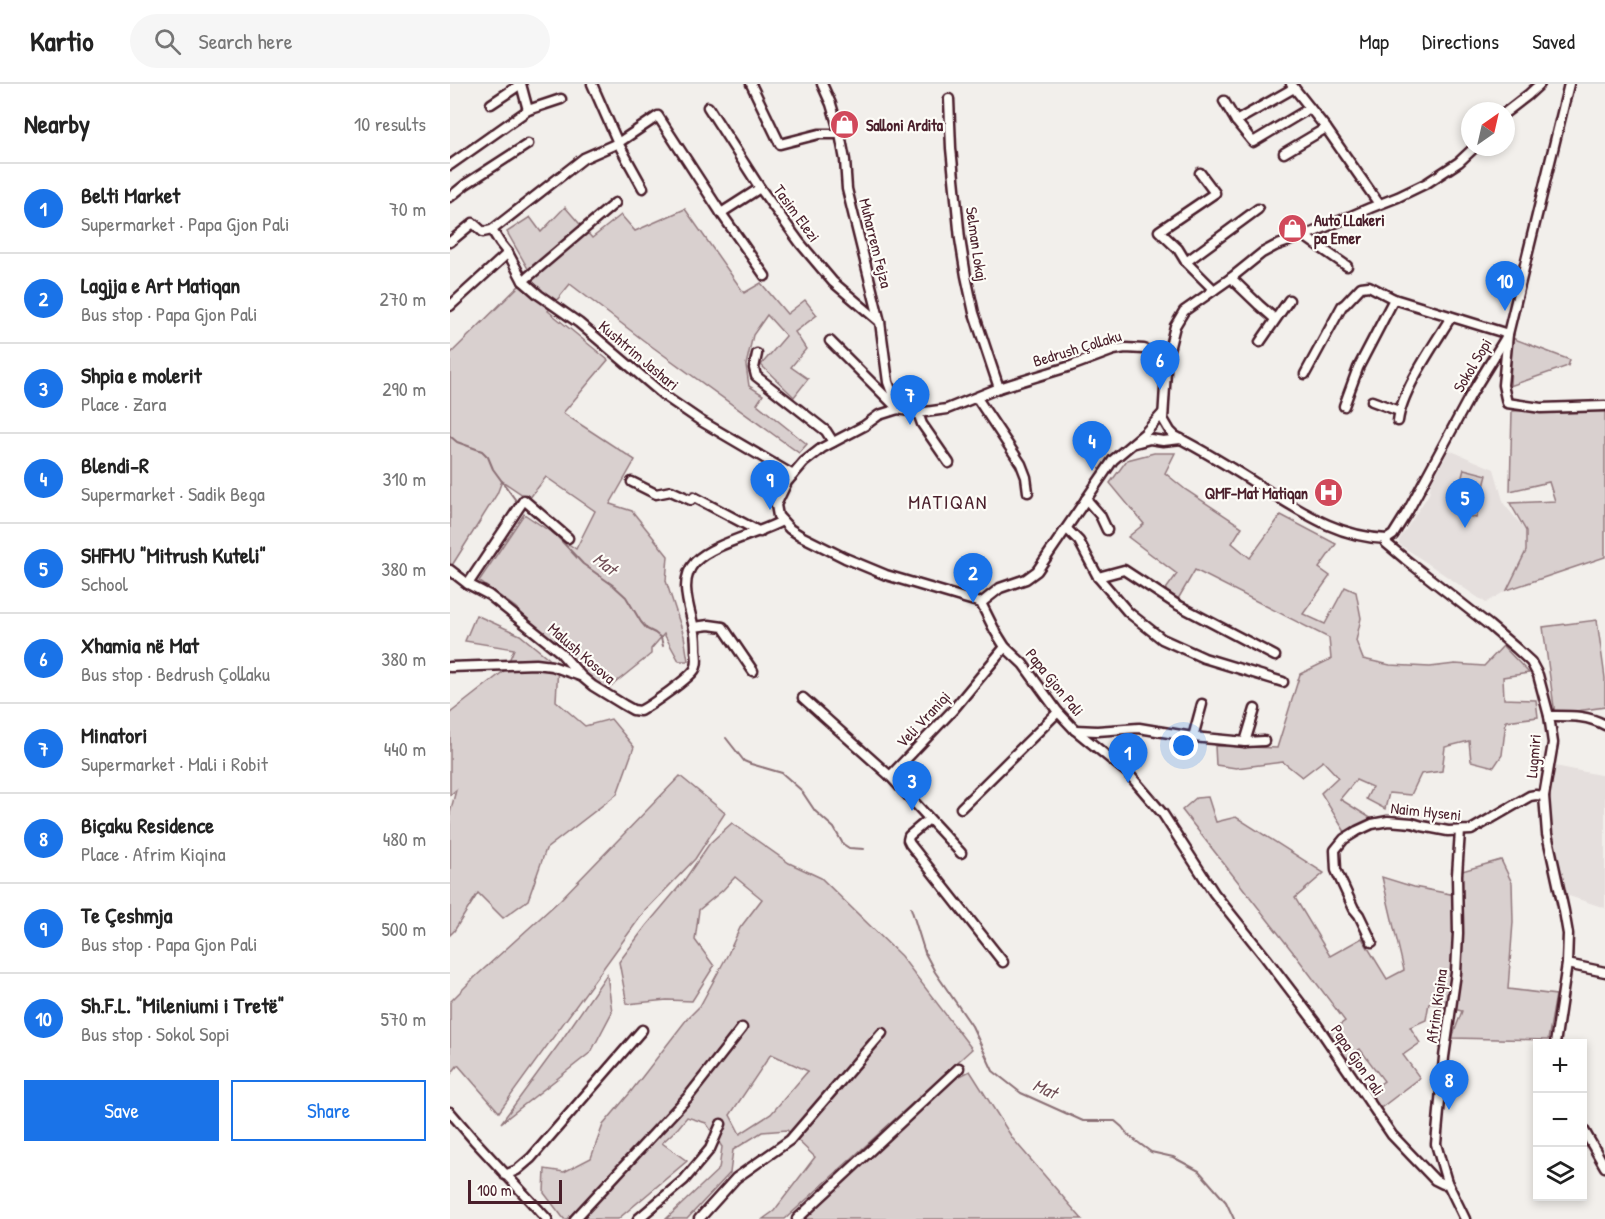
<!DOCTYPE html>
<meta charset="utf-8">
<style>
:root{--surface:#fff;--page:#f6f6f6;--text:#222;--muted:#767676;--line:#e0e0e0;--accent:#1a73e8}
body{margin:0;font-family:"Patrick Hand",sans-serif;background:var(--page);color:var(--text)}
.controls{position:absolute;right:18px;bottom:18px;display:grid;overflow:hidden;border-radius:0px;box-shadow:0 3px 9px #0003}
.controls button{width:54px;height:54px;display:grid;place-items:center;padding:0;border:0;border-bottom:2px solid var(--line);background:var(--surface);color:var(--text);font:30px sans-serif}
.compass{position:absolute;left:1011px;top:18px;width:54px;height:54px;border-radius:50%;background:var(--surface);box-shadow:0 3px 9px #0003;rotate:34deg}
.scale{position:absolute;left:18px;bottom:15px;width:94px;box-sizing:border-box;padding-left:6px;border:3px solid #4a1f2b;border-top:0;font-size:16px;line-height:21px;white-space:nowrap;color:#4a1f2b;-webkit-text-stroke:4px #fdfcf7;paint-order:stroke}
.you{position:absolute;left:734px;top:662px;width:21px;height:21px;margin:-15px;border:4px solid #fff;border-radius:50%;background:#1a73e8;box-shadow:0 0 0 9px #1a73e833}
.badge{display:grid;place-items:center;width:39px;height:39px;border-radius:50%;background:var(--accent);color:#fff;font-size:20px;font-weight:700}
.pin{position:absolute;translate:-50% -50px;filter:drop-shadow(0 2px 3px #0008)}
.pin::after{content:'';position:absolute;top:32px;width:21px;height:18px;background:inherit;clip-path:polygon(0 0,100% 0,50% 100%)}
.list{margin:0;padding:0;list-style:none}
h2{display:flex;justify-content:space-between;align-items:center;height:78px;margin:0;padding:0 24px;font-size:26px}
h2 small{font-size:20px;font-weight:400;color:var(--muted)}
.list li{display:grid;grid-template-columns:39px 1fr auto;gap:18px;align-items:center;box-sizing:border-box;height:90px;padding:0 24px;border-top:2px solid var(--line)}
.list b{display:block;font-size:22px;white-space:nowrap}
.list p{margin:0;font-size:20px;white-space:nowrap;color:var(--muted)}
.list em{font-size:20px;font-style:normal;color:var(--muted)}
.actions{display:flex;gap:12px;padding:18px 24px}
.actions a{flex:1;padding:14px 0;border:2px solid var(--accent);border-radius:0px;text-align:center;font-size:21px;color:var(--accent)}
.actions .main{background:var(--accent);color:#fff}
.icon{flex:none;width:33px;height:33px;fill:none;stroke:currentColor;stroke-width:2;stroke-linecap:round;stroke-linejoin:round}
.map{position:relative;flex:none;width:1155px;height:1135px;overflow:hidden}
header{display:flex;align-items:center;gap:36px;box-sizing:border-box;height:84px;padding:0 30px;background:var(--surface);border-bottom:2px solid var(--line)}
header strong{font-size:28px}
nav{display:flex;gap:33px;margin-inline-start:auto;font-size:21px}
.search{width:420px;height:54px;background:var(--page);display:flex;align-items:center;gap:15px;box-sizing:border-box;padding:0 21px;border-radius:33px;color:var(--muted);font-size:22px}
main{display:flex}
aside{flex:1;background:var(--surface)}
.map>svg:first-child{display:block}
.built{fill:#e5dfdd}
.green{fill:#d9d0cf;stroke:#92787d;stroke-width:1.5;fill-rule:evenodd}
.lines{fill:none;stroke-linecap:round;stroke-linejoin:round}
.stream{stroke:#8b6f75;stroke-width:2}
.minor-casing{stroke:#4a1f2b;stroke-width:13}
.minor{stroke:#fdfcf7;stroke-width:8}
.labels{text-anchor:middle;stroke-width:4.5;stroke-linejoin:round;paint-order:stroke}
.poi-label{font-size:16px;font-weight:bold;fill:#4a1f2b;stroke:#fdfcf7;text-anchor:start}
.street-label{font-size:16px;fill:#4a1f2b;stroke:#fdfcf7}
.water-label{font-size:18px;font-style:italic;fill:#704e56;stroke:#fdfcf7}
.quarter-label{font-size:20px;letter-spacing:1.5px;fill:#4a1f2b;stroke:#fdfcf7}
</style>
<header>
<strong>Kartio</strong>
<div class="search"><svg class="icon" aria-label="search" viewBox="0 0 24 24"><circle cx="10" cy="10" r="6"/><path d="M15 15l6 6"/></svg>Search here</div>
<nav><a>Map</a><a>Directions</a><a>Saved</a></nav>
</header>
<main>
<aside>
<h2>Nearby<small>10 results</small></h2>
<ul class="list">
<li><span class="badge">1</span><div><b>Belti Market</b><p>Supermarket · Papa Gjon Pali</p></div><em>70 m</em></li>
<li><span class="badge">2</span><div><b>Lagjja e Art Matiqan</b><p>Bus stop · Papa Gjon Pali</p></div><em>270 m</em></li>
<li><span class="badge">3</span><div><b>Shpia e molerit</b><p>Place · Zara</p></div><em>290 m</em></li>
<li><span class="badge">4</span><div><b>Blendi-R</b><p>Supermarket · Sadik Bega</p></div><em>310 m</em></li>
<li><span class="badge">5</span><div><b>SHFMU &quot;Mitrush Kuteli&quot;</b><p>School</p></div><em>380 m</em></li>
<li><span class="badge">6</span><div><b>Xhamia në Mat</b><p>Bus stop · Bedrush Çollaku</p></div><em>380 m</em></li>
<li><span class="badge">7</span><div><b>Minatori</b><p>Supermarket · Mali i Robit</p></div><em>440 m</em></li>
<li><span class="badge">8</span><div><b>Biçaku Residence</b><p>Place · Afrim Kiqina</p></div><em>480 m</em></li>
<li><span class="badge">9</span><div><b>Te Çeshmja</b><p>Bus stop · Papa Gjon Pali</p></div><em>500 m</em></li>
<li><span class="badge">10</span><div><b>Sh.F.L. &quot;Mileniumi i Tretë&quot;</b><p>Bus stop · Sokol Sopi</p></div><em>570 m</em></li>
</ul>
<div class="actions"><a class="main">Save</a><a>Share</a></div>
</aside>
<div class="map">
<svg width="1155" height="1135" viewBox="0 0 1155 1135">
<rect width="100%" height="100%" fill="#f2efeb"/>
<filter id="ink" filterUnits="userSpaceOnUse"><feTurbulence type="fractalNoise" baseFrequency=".0167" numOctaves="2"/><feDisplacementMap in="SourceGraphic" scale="12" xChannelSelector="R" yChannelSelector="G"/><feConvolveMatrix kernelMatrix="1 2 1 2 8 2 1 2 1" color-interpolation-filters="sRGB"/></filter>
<g filter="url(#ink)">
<g class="built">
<path d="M999,366L1044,385L1054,420L1076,447V467L1057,506L1036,519L949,460V456L979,410L981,399Z"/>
<path d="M1105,682L1155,692V824L1116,811L1099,725L1100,708Z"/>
</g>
<g class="green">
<path d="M115,123L142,154L171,131L185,147L235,125L294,209L311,199L337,230L355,216L367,231L345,248L356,265L341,283L358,295L344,313L311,281L336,252L317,231L303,251L296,281L299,302L313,311L307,320L357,360L349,369L193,256L120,200L98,227L158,276L113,329L185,376L160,420L182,427L218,472L216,497L234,552L238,577H229L214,550L201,565V570L155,607L65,523L29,497L74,430L126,465L145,427L96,393L79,415L52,397L47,410L1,483L0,482V270L81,190L57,148L80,133L91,148Z"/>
<path d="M1062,254L1120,276L1118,282L1060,302Z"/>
<path d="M1155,325V473L1057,506L1076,467V447L1060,419L1105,417L1099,398L1060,407L1062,327Z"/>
<path d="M704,369H725L715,389L736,406L792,443L782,459L800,474L831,431L886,460L869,484L880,492L853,530L875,540L895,503L906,508L911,534L906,557L913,575L940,581L980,583L1005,580L1034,582L1053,562L1079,589L1053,593L1054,615L1086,616L1088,633L1056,637L1052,671L1044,683L1021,677L1019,657L995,663L992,687L971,690L961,711L939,709L935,725L916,715L922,703L906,696L890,715L922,735L895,748L871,709L888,693L873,677L852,693L833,678L786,684L766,681L765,662L827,664L850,590L881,575L879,554L745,486L728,515L714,508L727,490L678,453L694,440L660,399L677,376Z"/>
<path d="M1014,385L1037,391L1026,434L1003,428Z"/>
<path d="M26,531L70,551L108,582L106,617L135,642L161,635L184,663L167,710L96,765L78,816L53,834L28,809L4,847L0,851V729L6,706L0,711V629L55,586L64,565L15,557Z"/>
<path d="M1147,536L1155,594V623L1105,630L1093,543Z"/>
<path d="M230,692L275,729L245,775L194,828L49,1028L8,981L0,991V918L25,893L110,816Z"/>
<path d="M758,713L766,738L786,733L874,789L845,814L880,872L912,854L937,895L954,886L932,793L964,803L1011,812L1012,787L1051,776L1062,799L1063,838L1058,905L1106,911L1098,956L1002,954L1012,927L979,919L976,936L960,943L970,959L953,971L970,994L928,1026L916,1010L934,997L910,965L894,976L877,950L895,937L846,872L732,726L746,714Z"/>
<path d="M282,739L339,779L371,794L451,872L522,965L335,1135H313L324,1127L365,1073L337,1046L312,1048L283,1066L280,1089L237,1135H216L269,1085L272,1063L256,1039L237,1033L228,1044L212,1059L237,1077L168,1135H114L94,1109L95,1085L114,1088L141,1074L153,1041L179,1010L237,935L250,922L278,870L290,844L312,815L285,793L273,806L249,826L245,856L264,882L242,917L217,916L177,920L169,878L196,842L233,798L260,759ZM321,970L358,987L321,1030L290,1050L280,1031Z"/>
<path d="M157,890L162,928L141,968L51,1039L109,960Z"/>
<path d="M520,987L563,1055L632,1135H347L502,996Z"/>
</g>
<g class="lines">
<g class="stream">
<path d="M0,352L7,358L32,367L38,373L43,385L67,418"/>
<path d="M74,423L105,450L133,480L164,502L176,513L191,538L197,545L205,549L211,554L213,562"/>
<path d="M276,654L294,677L301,680L332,689L351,706L365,727L384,744L393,760L399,764L414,765"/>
<path d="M461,824L475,869L485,888L522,942L543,987L571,1009L622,1032L633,1037H665L672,1043L678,1051L701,1068L723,1073L749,1087L776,1118L784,1135"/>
</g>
<defs>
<g id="minor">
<path d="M71,0L78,26"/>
<path d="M142,0L168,59L193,104"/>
<path d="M301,0L330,60L369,50H390"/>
<path d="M372,0L381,20L390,50L395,76L397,105L430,238L438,298L448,325"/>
<path d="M841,0L876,44L929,120"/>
<path d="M499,15L501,64L510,155L516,192L524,229L549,304"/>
<path d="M774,17L786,37L803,58L860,24"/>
<path d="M41,20L71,0"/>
<path d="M258,23L310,104L350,159L383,198L430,238"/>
<path d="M1056,28L1078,11L1090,0"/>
<path d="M786,37L844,4"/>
<path d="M834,69L876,44"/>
<path d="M0,81L78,26L111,15"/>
<path d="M750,89L765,109L709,147L728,165L736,178L764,206"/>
<path d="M0,113L16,100L78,60"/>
<path d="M271,129L310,104"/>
<path d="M42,146L50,159L58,169L73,197L89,211L129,239L216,313L251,337L343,391"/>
<path d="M854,152L897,182"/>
<path d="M0,158L23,139L33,148L42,146L134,74L168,59L208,32L271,129L315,192"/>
<path d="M736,178L808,125"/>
<path d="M781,194L809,221L825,235"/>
<path d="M73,197L165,119"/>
<path d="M0,222L58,169"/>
<path d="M380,257L446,323"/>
<path d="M810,258L839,216"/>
<path d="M307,270L304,284L306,292L376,347L383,358"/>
<path d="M713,274L719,266L725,242L734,227L781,194L812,169L825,162L864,148L920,124L948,113L977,99L1009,78L1025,63"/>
<path d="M855,290L892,222L895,220L911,203L919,202L944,215L1058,250L1053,301L1057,319L1091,324L1155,322"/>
<path d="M527,314L571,380L576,393L578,408"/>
<path d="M922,317L949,327"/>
<path d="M894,322L908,284L944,215"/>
<path d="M468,329L472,340L499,379"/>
<path d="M948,337C952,306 984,261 1001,233"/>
<path d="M685,359L700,355L713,357L731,355"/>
<path d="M182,398L206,410L221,407L241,416L244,413L310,448"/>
<path d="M636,415L650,431L657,446"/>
<path d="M617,445L629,457L648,493L678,528L712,555L754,574L833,598"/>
<path d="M937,455C888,453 854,429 813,404C785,386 756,368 725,352L720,347L713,335L716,287L715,277L710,271L694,265L675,264L664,266L621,282L549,304L497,325L468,329L448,325L429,331L414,342L372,364L354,378L337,398L326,421L328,432L340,445L351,452L395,474L436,491L531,519L545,547L555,563L573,580L608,628L625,646L678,689L713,730L764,809L816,874L867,941L942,1051L985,1096L993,1100L997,1098"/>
<path d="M937,455L936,459L955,475L1039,541L1067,565L1081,578L1088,591L1099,632L1103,659L1094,712L1097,750L1114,827L1118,850L1117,880L1105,960"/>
<path d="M937,455L943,451L958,427L1020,312L1058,250L1119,0"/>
<path d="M0,486L18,500L39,511L110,568L131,592L143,602L174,621L183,626L190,627C201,621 240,594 245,585C248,580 247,573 246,567C246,561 246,555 245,549C241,527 227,497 245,478C262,460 308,450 332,437"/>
<path d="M648,493L674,486L726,520L825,572"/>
<path d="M18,500L74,416L118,454"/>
<path d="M531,519L550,504L576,495L587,487L663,376L695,349L713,329"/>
<path d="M244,543L259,541L273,543L303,587"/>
<path d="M0,583L86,580L102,582L130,592"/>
<path d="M353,614L440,692L511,769"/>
<path d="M1099,632C1120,632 1137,631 1155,641"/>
<path d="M625,646L647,647L689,644L743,653L795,658L814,657"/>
<path d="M743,653L752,620"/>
<path d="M795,658L805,625"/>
<path d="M440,692L502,627L555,563"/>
<path d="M511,724L608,628"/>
<path d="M479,735L459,752L458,756L460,760L553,878"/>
<path d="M1010,747L1007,791L1008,849L1006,889L994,973L986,1060L997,1098L1015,1135"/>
<path d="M922,858L909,831L904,825L886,786L885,766L894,755L907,747L922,740L938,737L962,739L972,742L998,747L1021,746L1080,712L1086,711L1094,712"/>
<path d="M1117,880L1155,888"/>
<path d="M0,1028L24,1056L97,1135"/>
<path d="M1132,1043L1155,1083"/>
<path d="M55,1091L67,1086L81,1074L192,946"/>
<path d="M125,1135L238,1013L292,944"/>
<path d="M188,1135L234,1096L260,1065L271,1040"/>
<path d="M249,1135L286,1094L340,1056L432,949"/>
<path d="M347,1135L509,984"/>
</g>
</defs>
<use href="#minor" class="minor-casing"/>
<use href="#minor" class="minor"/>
</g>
</g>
<defs>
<symbol id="shop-disc" viewBox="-11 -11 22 22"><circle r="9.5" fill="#d1495b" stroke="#fdfcf7"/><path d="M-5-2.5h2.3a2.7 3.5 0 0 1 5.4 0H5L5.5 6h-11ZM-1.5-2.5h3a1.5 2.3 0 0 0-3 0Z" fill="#fff"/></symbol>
<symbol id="hospital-disc" viewBox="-11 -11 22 22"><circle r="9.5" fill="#d1495b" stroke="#fdfcf7"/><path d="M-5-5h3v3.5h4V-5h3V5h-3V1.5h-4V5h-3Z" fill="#fff"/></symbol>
</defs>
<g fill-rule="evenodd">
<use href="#shop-disc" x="378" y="24" width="33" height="33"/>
<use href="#shop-disc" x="826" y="128" width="33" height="33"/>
<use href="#hospital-disc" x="862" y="392" width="33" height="33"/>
</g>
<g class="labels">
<g class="poi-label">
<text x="416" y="47">Salloni Ardita</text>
<text x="864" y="142">Auto LLakeri<tspan x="864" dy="18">pa Emer</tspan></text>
<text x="858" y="415" text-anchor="end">QMF-Mat Matiqan</text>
</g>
<g class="street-label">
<text transform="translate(347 129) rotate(54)" y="6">Tasim Elezi</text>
<text transform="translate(426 159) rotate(76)" y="6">Muharrem Fejza</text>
<text transform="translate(527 160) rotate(82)" y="6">Selman Lokaj</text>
<text transform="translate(627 264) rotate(-17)" y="6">Bedrush Çollaku</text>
<text transform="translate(189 271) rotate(40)" y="6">Kushtrim Jashari</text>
<text transform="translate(1022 281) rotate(-59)" y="6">Sokol Sopi</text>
<text transform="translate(132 569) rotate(41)" y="6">Malush Kosova</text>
<text transform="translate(605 598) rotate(51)" y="6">Papa Gjon Pali</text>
<text transform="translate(473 635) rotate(-47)" y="6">Veli Vraniqi</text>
<text transform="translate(1083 672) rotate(-85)" y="6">Lugmiri</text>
<text transform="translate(976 727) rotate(6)" y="6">Naim Hyseni</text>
<text transform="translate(986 922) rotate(-82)" y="6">Afrim Kiqina</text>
<text transform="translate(908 976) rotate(56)" y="6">Papa Gjon Pali</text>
</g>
<g class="water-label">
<text transform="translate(155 480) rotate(38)" y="6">Mat</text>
<text transform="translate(595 1005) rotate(24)" y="6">Mat</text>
</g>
<g class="quarter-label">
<text x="498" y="425">MATIQAN</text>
</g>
</g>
</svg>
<div class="controls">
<button>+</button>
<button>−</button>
<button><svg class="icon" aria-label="layers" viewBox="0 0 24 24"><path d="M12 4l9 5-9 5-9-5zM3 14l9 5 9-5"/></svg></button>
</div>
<svg class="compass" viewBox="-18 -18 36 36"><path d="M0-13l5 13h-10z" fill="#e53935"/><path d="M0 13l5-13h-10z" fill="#767676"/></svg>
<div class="scale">100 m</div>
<div class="you"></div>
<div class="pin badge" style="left:678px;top:699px">1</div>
<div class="pin badge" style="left:523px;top:519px">2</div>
<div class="pin badge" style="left:462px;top:727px">3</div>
<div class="pin badge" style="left:642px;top:387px">4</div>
<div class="pin badge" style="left:1015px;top:444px">5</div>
<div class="pin badge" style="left:710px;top:306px">6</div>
<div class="pin badge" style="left:460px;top:341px">7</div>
<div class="pin badge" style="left:999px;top:1026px">8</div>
<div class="pin badge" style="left:320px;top:426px">9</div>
<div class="pin badge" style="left:1055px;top:227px">10</div>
</div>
</main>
